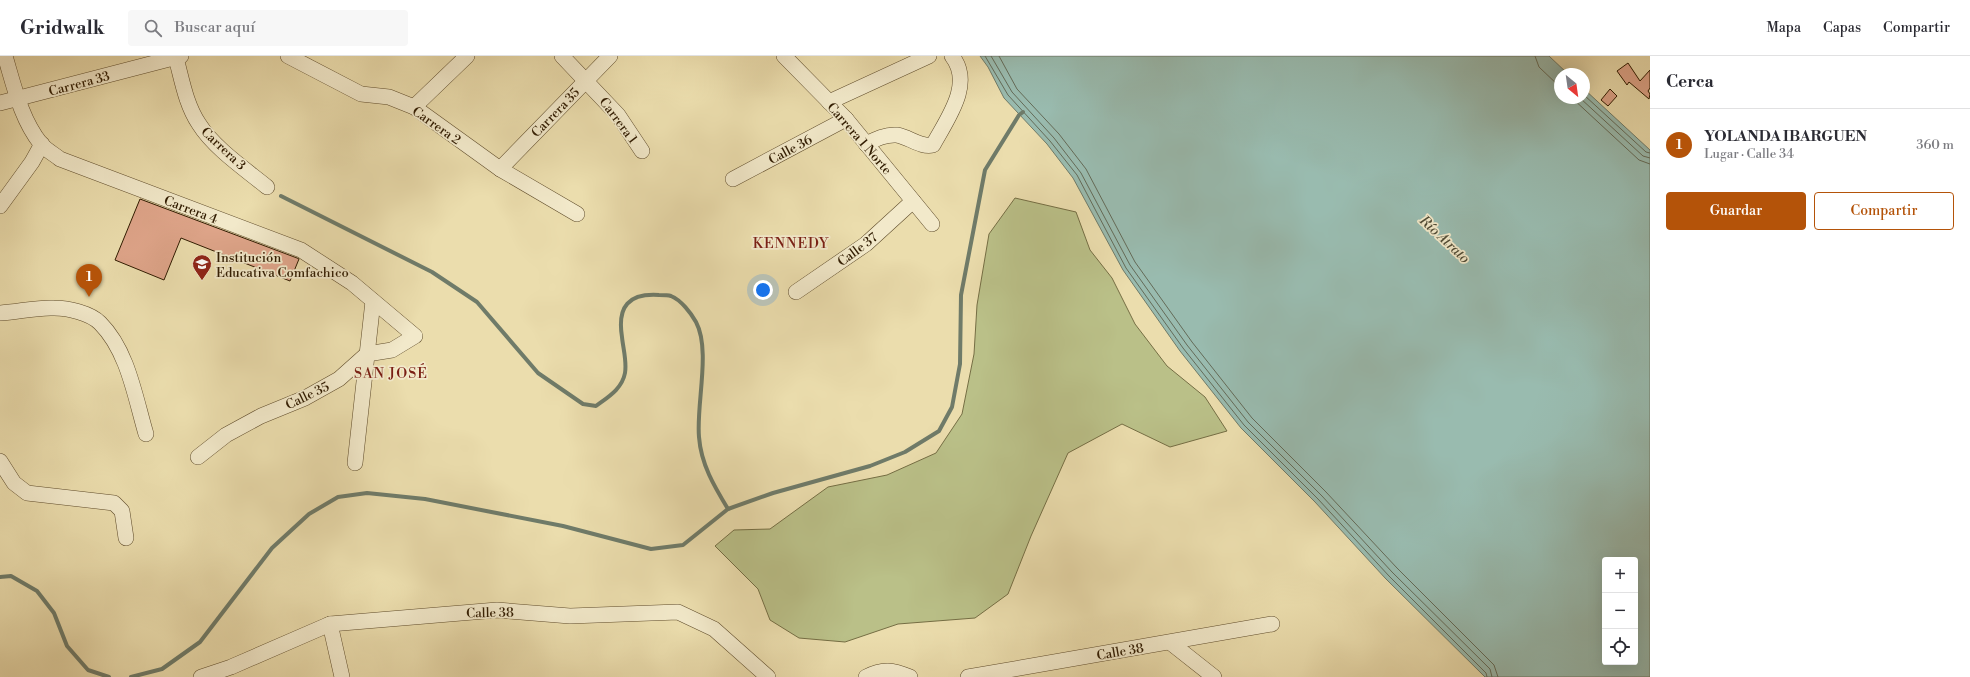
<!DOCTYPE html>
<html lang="es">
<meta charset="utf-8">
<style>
:root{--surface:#fff;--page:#f7f7f7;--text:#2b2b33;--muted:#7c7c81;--line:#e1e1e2;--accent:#b45309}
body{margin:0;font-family:"Libre Bodoni",serif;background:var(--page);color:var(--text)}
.controls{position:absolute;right:12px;bottom:12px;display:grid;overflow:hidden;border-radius:4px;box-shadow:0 4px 16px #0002}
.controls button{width:36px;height:36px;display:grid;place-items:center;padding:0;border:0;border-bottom:1px solid var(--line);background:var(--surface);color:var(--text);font:20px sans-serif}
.compass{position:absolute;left:1554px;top:12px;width:36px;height:36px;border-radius:50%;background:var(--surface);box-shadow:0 4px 16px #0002;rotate:151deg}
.you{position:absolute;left:763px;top:234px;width:14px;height:14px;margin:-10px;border:3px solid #fff;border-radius:50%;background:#1a73e8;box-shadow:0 0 0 6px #1a73e833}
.badge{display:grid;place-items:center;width:26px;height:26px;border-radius:50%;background:var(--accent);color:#fff;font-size:13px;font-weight:700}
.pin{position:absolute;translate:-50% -33px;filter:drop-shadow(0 1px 2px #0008)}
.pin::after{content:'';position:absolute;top:21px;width:14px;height:12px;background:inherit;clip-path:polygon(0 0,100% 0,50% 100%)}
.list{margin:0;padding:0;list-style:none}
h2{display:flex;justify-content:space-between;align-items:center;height:52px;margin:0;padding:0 16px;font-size:17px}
h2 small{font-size:13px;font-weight:400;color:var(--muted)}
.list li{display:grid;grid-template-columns:26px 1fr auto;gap:12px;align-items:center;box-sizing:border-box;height:72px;padding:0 16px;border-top:1px solid var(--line)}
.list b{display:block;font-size:15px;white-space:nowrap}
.list p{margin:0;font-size:13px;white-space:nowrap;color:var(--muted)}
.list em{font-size:13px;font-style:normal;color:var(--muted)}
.actions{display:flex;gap:8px;padding:12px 16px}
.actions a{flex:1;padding:9px 0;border:1px solid var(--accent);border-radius:4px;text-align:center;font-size:14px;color:var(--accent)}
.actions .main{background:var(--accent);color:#fff}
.icon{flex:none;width:22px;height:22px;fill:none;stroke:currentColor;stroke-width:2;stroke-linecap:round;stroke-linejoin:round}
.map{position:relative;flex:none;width:1650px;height:621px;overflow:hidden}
header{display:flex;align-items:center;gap:24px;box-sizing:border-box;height:56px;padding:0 20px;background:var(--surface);border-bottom:1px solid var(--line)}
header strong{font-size:19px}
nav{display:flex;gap:22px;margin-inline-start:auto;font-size:14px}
.search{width:280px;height:36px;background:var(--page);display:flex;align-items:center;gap:10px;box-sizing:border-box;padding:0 14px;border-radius:4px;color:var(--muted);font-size:15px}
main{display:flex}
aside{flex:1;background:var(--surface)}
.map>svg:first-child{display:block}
.green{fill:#bac088;stroke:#756e44}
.water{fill:#99bbaf;stroke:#6f7b69;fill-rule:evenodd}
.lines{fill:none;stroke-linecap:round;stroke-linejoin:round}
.shore{stroke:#646b58;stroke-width:1}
.stream{stroke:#6f7b69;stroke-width:4}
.building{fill:#dfa58a;stroke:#301b00}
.minor-casing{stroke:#5f4c2b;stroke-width:16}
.minor{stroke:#f2e9ca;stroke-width:15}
.labels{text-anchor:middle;stroke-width:3.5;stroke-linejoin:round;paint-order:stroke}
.street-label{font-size:13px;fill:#301b00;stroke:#f2e9ca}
.poi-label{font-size:13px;fill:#301b00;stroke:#f2e9ca;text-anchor:start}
.water-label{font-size:14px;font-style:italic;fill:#504b35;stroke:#f2e9ca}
.neighbourhood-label{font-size:14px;letter-spacing:1px;fill:#7a1f14;stroke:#f2e9ca}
</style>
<header>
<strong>Gridwalk</strong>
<div class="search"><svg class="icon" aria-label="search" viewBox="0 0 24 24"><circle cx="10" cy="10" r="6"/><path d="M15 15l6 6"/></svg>Buscar aquí</div>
<nav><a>Mapa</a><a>Capas</a><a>Compartir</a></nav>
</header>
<main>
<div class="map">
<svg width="1650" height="621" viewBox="0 0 1650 621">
<rect width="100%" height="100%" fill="#ebddad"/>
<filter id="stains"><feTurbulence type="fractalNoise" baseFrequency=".005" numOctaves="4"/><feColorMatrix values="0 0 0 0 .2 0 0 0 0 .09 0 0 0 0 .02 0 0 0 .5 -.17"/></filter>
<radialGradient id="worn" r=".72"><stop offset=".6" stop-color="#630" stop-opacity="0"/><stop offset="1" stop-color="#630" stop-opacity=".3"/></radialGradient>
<path class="green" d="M1015,142L1076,156L1090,194L1112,222L1135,268L1167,310L1205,341L1227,375L1170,391L1122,368L1068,397L1031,480L1008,538L975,562L898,568L845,586L799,582L770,564L758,533L715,490L734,474L770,473L828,431L887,419L936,397L962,358L974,298L977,249L989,178Z"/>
<path class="water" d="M980,0H1549L1568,18H1560V42H1584V33L1650,94V621H1485L1386,523L1315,446L1241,372L1180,295L1123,214L1073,122L1047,88L1004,42L988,11ZM1605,504H1635V606H1605Z"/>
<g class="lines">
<g class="shore">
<path d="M985,0L1008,39L1050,85L1077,119L1126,212L1183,292L1244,369L1318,443L1389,520L1486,617L1487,621"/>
<path d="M991,0L1012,36L1054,82L1081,117L1130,209L1187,289L1248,366L1322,440L1392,516L1490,613L1492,621"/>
<path d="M999,0L1017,33L1059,78L1086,113L1135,206L1192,286L1252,362L1326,436L1397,512L1494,609L1498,621"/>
<path d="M1535,0L1539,11L1560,31"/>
<path d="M1584,39L1646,96L1650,97"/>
<path d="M1572,42L1639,104L1650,108"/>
<path d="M1580,42L1643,100L1650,102"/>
</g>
<g class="stream">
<path d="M281,140L432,216L477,246L538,317L583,348L596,350C608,341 622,333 625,317C627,305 623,292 622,281C617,250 629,237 659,239C663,239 668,239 671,240C681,244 691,257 696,266C711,294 696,349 699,381C701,408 714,430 728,453"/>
<path d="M0,521L11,520L37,535L54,557L67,590L88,614L109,621"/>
<path d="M131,621L162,613L200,586L272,492L309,458L338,441L367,437L425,443L563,470L651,493L683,489L728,453L773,437L870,410L905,396L939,375L952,351L960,308L961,239L985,114L1019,59L1023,56"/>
</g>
</g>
<g class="building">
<path d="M1628,7L1640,25L1650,14V32L1648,35L1650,38L1649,43L1629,26L1627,29L1617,15Z"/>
<path d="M1610,33L1617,40L1608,50L1601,44Z"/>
<path d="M140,143L297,202L299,203L290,225L181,182L164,224L115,204Z"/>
</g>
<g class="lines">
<defs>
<g id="minor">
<path d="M5,0C14,30 21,63 41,88C46,94 54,98 60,103L301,194L352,227L415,280L392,294L367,298L339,323L305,342L261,360L226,379L198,401"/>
<path d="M288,0L361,38L389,41L414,51L500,113L577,158"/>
<path d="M562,0L618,59L642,95"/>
<path d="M784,0L846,63L932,168"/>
<path d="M176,2C182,24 186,49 199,68C214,92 245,113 267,131"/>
<path d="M829,46L929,0"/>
<path d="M0,47L181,0"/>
<path d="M414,51L467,0"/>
<path d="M866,88C876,83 886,78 897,79C909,81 921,92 933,89C947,63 974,28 952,0"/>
<path d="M500,113L610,0"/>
<path d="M733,123L846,63"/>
<path d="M0,150L32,106L42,88"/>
<path d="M796,236L866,188L913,145"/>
<path d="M0,257C18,256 37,251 54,252C68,252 90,257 100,267C128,295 135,341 146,378"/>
<path d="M0,405L14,427L27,437L114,447L122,455L126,482"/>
<path d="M355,407L373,245"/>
<path d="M330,568L342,621"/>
<path d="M1171,587L1214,621"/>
<path d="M201,621L231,611L330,568L497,554L570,560L678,556L714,573L768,621"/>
<path d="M866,621C883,612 893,614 910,621"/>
<path d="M968,621L1272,568"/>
</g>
</defs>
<use href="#minor" class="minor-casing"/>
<use href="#minor" class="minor"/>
</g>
<defs>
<symbol id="school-pin" viewBox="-11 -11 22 30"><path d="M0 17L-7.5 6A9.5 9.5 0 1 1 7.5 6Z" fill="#8f2418" stroke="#f2e9ca"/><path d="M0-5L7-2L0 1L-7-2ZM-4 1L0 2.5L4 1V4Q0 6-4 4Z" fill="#fff"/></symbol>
</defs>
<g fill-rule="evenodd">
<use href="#school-pin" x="191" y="197" width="22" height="30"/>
</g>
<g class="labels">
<g class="street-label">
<text transform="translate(79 27) rotate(-15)" y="5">Carrera 33</text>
<text transform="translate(555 56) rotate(-46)" y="5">Carrera 35</text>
<text transform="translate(619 64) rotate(53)" y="5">Carrera 1</text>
<text transform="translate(437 69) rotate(35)" y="5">Carrera 2</text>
<text transform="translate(860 82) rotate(49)" y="5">Carrera 1 Norte</text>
<text transform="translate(224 92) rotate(43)" y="5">Carrera 3</text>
<text transform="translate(790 93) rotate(-28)" y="5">Calle 36</text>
<text transform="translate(191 153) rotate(21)" y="5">Carrera 4</text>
<text transform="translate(857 193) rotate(-37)" y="5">Calle 37</text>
<text transform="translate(307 339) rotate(-26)" y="5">Calle 35</text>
<text transform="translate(490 556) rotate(-1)" y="5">Calle 38</text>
<text transform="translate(1120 595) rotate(-10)" y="5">Calle 38</text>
</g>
<g class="poi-label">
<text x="216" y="206">Institución<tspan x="216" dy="15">Educativa Comfachico</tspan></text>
</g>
<g class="water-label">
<text transform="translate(1445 183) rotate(43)" y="5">Río Atrato</text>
</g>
<g class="neighbourhood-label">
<text x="791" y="192">KENNEDY</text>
<text x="391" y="322">SAN JOSÉ</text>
</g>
</g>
<rect width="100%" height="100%" filter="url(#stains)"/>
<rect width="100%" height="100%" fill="url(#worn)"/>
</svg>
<div class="controls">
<button>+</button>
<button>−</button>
<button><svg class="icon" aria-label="locate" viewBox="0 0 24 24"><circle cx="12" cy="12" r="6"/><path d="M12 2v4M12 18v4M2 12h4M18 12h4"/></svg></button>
</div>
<svg class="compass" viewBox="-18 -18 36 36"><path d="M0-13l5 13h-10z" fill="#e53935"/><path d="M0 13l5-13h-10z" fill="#7c7c81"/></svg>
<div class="you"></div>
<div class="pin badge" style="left:89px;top:241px">1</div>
</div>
<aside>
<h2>Cerca<small></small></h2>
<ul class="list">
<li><span class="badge">1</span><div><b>YOLANDA IBARGUEN</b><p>Lugar · Calle 34</p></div><em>360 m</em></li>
</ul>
<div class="actions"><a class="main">Guardar</a><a>Compartir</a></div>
</aside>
</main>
